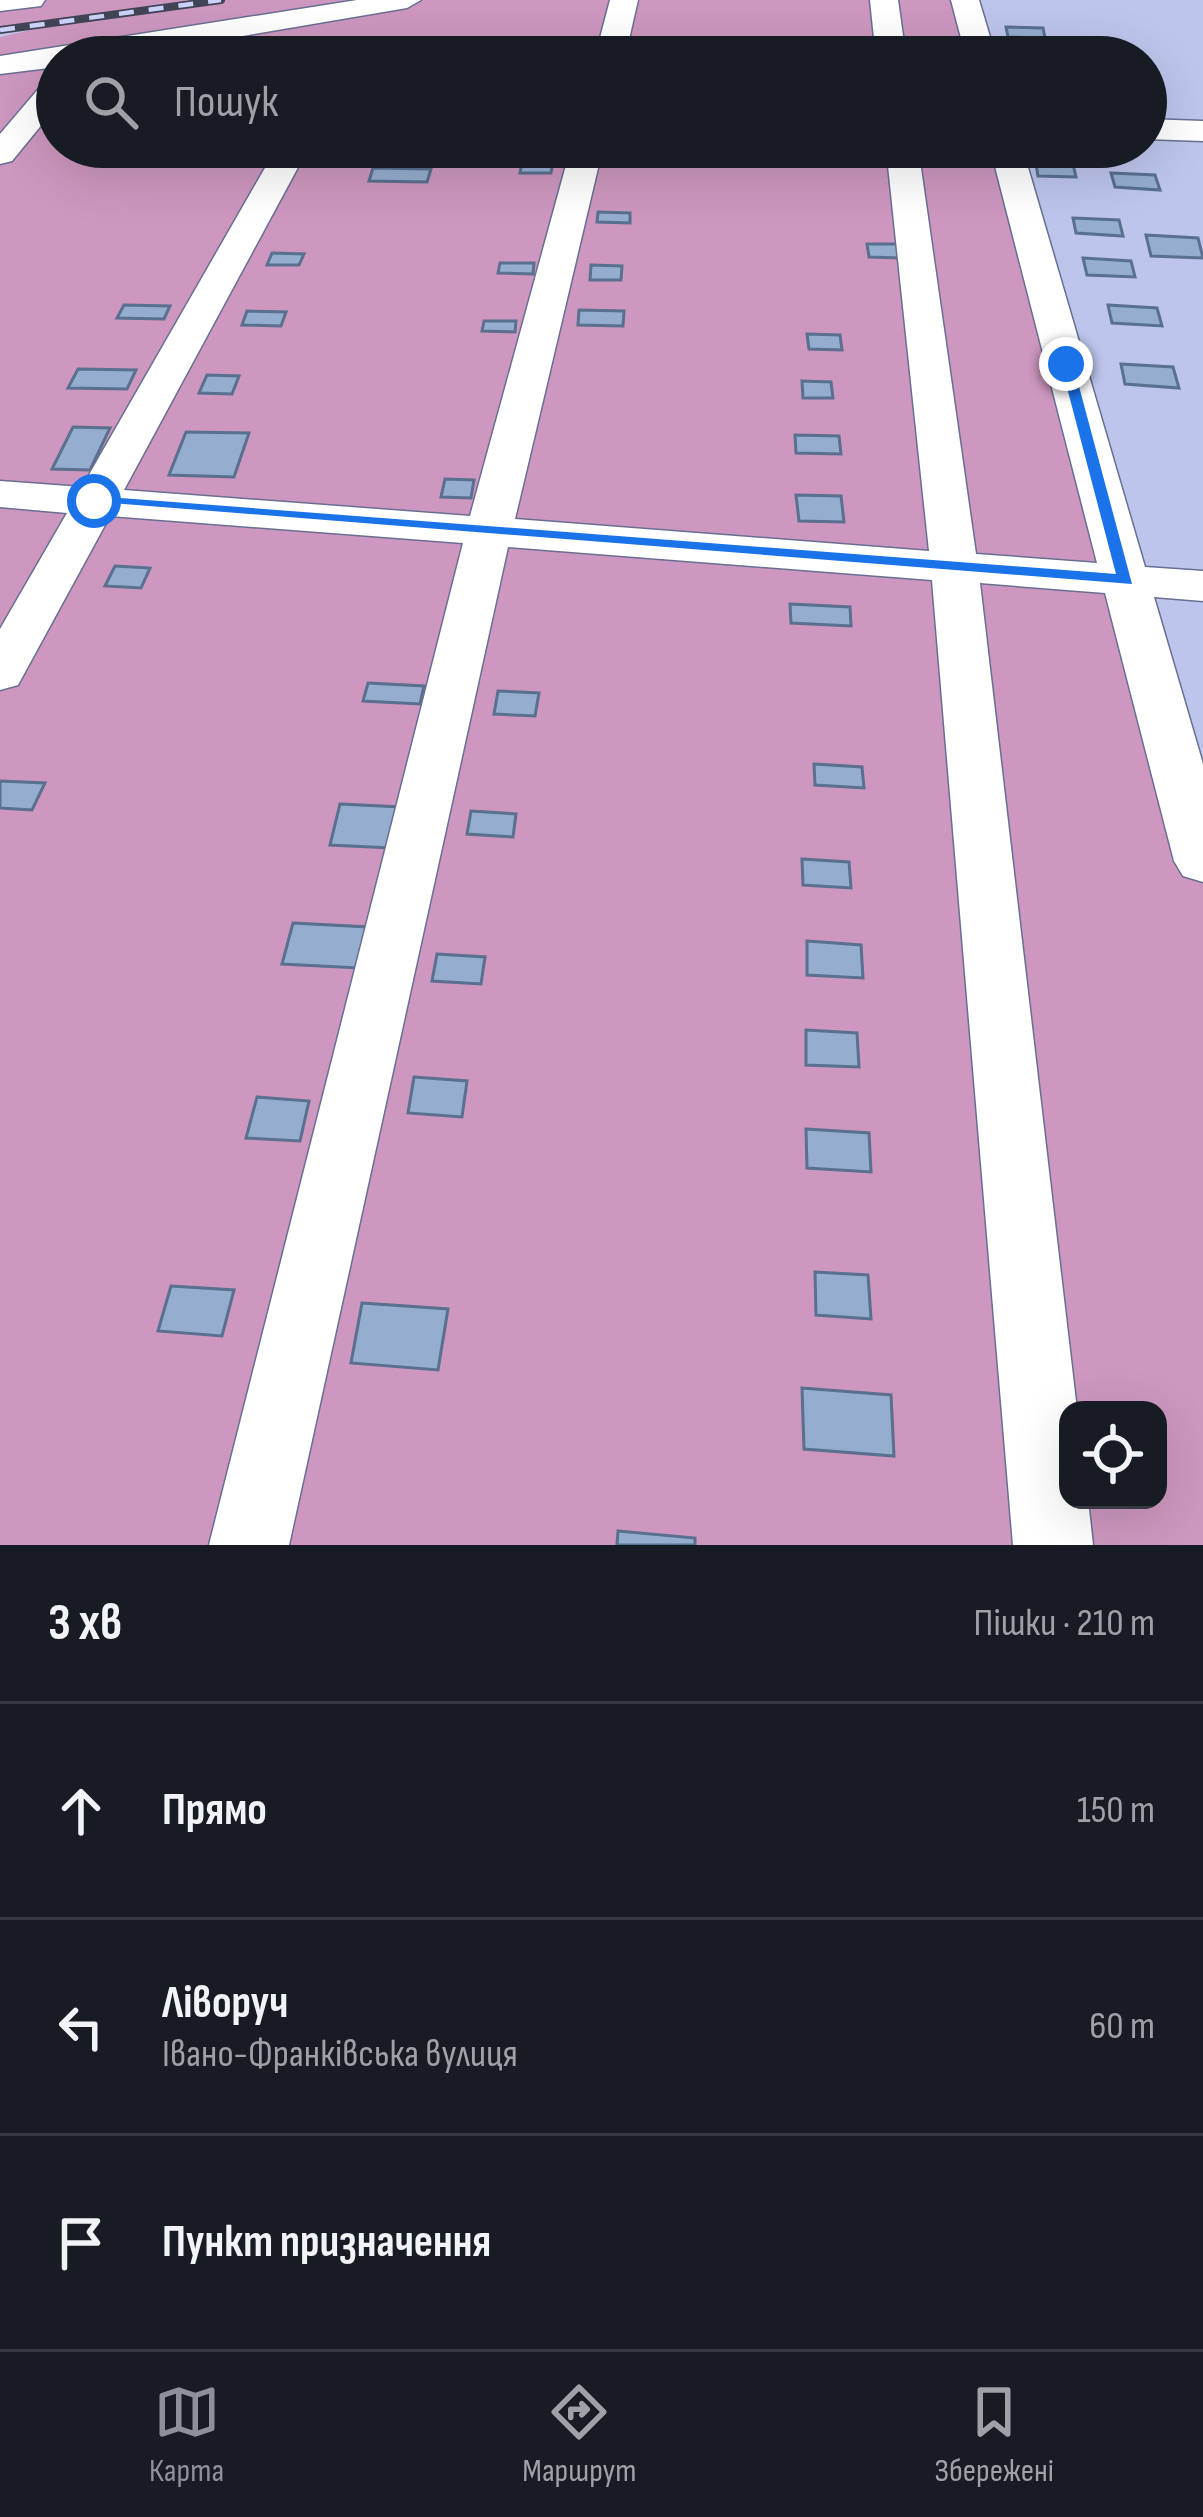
<!DOCTYPE html>
<html lang="uk">
<meta charset="utf-8">
<style>
:root{--surface:#171b24;--page:#242831;--text:#f1f3f6;--muted:#9ea1a6;--line:#363941;--accent:#8c9099}
body{margin:0;font-family:"Sofia Sans Condensed",sans-serif;background:var(--page);color:var(--text)}
.controls{position:absolute;right:36px;bottom:36px;display:grid;overflow:hidden;border-radius:24px;box-shadow:0 12px 48px #0002}
.controls button{width:108px;height:108px;display:grid;place-items:center;padding:0;border:0;border-bottom:3px solid var(--line);background:var(--surface);color:var(--text);font:60px sans-serif}
.stop{position:absolute;width:36px;height:36px;margin:-27px;border:9px solid #1a73e8;border-radius:50%;background:#fff}
.stop.end{background:#1a73e8;border-color:#fff;box-shadow:0 3px 12px #0008}
.list{margin:0;padding:0;list-style:none}
h2{display:flex;justify-content:space-between;align-items:center;height:156px;margin:0;padding:0 48px;font-size:51px}
h2 small{font-size:39px;font-weight:400;color:var(--muted)}
.list li{display:grid;grid-template-columns:78px 1fr auto;gap:36px;align-items:center;box-sizing:border-box;height:216px;padding:0 48px;border-top:3px solid var(--line)}
.list b{display:block;font-size:45px;white-space:nowrap}
.list p{margin:0;font-size:39px;white-space:nowrap;color:var(--muted)}
.list em{font-size:39px;font-style:normal;color:var(--muted)}
.icon{flex:none;width:66px;height:66px;fill:none;stroke:currentColor;stroke-width:2;stroke-linecap:round;stroke-linejoin:round}
.map{position:relative;flex:none;width:1203px;height:1545px;overflow:hidden}
.search{position:absolute;background:var(--surface);box-shadow:0 12px 48px #0002;left:36px;right:36px;top:36px;height:132px;display:flex;align-items:center;gap:30px;box-sizing:border-box;padding:0 42px;border-radius:66px;color:var(--muted);font-size:45px}
.sheet{height:804px;background:var(--surface)}
nav{display:flex;justify-content:space-around;align-items:center;box-sizing:border-box;height:168px;border-top:3px solid var(--line);background:var(--surface);font-size:33px;color:var(--muted)}
nav a{display:grid;justify-items:center;gap:6px}
nav .on{color:var(--accent)}
.map>svg:first-child{display:block}
.green{fill:#cd97bf;fill-rule:evenodd}
.building{fill:#95aecf;stroke:#59708f;stroke-width:3}
.lines{fill:none;stroke-linecap:round;stroke-linejoin:round}
.minor-casing{stroke:#686f92;stroke-width:3}
.minor{fill:#fff;fill-rule:evenodd}
.rail-casing{stroke:#404455;stroke-width:8}
.rail{stroke:#cad2fa;stroke-width:4.5;stroke-dasharray:15;stroke-linecap:butt}
.route{fill:#1a73e8}
</style>
<div class="map">
<svg width="1203" height="1545" viewBox="0 0 1203 1545">
<rect width="100%" height="100%" fill="#bdc5ec"/>
<path class="green" d="M0,0H964L980,57H57V147H1005L1203,865V1545H0V37L53,25L0,27ZM1068,1410H1158V1500H1068Z"/>
<g class="building">
<path d="M1006,27L1043,28L1045,38L1008,37Z"/>
<path d="M555,44L588,45L587,54H553Z"/>
<path d="M1035,158L1072,160L1076,177L1038,176Z"/>
<path d="M522,162H553L551,173H520Z"/>
<path d="M373,168L431,169L427,182L369,181Z"/>
<path d="M1111,173L1155,175L1160,190L1115,187Z"/>
<path d="M598,212L630,213V223L597,222Z"/>
<path d="M1073,218L1119,220L1123,236L1076,233Z"/>
<path d="M1146,235L1198,238L1203,258L1151,256Z"/>
<path d="M867,244H898L901,258L869,257Z"/>
<path d="M272,253L304,254L299,265H267Z"/>
<path d="M1083,258L1131,261L1135,277L1087,275Z"/>
<path d="M500,263H534L533,274L498,273Z"/>
<path d="M591,265L622,266L621,280H590Z"/>
<path d="M124,305L170,306L164,319L117,318Z"/>
<path d="M1108,305L1157,308L1162,326L1112,323Z"/>
<path d="M579,310L624,311L623,326L578,325Z"/>
<path d="M247,311L286,312L281,326L242,325Z"/>
<path d="M484,321H516L515,332L482,331Z"/>
<path d="M807,334L840,335L842,350L809,349Z"/>
<path d="M1121,364L1173,367L1179,388L1125,384Z"/>
<path d="M78,369L136,370L127,389L68,388Z"/>
<path d="M207,375L239,376L232,394L199,393Z"/>
<path d="M802,381L831,382L833,398H803Z"/>
<path d="M73,427L110,428L90,470L52,469Z"/>
<path d="M186,432L249,433L234,477L169,475Z"/>
<path d="M795,435L839,436L841,454L796,453Z"/>
<path d="M445,479L474,480L471,498L441,497Z"/>
<path d="M796,495L841,496L844,522L799,521Z"/>
<path d="M115,566L150,568L141,588L105,586Z"/>
<path d="M790,604L850,607L851,626L791,623Z"/>
<path d="M368,683L424,686L420,704L363,701Z"/>
<path d="M498,691L539,693L535,716L494,714Z"/>
<path d="M814,764L862,767L864,788L815,785Z"/>
<path d="M0,781L45,783L32,810L0,808Z"/>
<path d="M340,804L401,807L391,848L330,845Z"/>
<path d="M471,811L516,814L513,837L467,834Z"/>
<path d="M802,859L849,862L851,888L803,885Z"/>
<path d="M293,923L368,927L359,968L282,964Z"/>
<path d="M807,941L861,945L863,978L807,975Z"/>
<path d="M437,954L485,957L481,984L432,981Z"/>
<path d="M806,1030L857,1033L859,1067L806,1065Z"/>
<path d="M414,1077L467,1081L462,1117L408,1113Z"/>
<path d="M257,1097L309,1101L300,1141L246,1138Z"/>
<path d="M806,1129L869,1133L871,1172L807,1168Z"/>
<path d="M815,1272L868,1275L871,1319L816,1315Z"/>
<path d="M171,1286L234,1290L222,1336L158,1331Z"/>
<path d="M362,1303L448,1309L438,1370L351,1363Z"/>
<path d="M802,1388L891,1395L894,1456L804,1449Z"/>
<path d="M618,1531L695,1538V1545H617Z"/>
</g>
<g class="lines">
<defs>
<g id="minor">
<path d="M0,0H45L41,6L0,11Z"/>
<path d="M357,0H421L407,8L119,57H57V67L0,74V56Z"/>
<path d="M610,0H638L625,57H595Z"/>
<path d="M870,0H898L906,57H876Z"/>
<path d="M951,0H979L996,57H966Z"/>
<path d="M57,77V106L12,161L0,164V134L46,80Z"/>
<path d="M1146,119L1203,121V141L1146,139Z"/>
<path d="M277,147H309L124,490L470,516L571,147H603L515,519L929,551L886,147H918L976,554L1097,563L990,147H1022L1145,567L1203,571V601L1154,597L1203,764V882L1183,876L1174,861L1105,593L980,583L1077,1410H1068V1500H1088L1093,1545H1013L932,580L508,547L289,1545H209L463,543L110,516L18,685L0,690V629L67,513L0,507V481L82,487Z"/>
</g>
</defs>
<use href="#minor" class="minor-casing"/>
<use href="#minor" class="minor"/>
<defs>
<path id="rail" d="M0,30L221,0"/>
</defs>
<use href="#rail" class="rail-casing"/>
<use href="#rail" class="rail"/>
</g>
<path class="route" d="M1060,361L1073,364L1132,584L86,501L94,496L1116,574Z"/>
</svg>
<div class="controls">
<button><svg class="icon" aria-label="locate" viewBox="0 0 24 24"><circle cx="12" cy="12" r="6"/><path d="M12 2v4M12 18v4M2 12h4M18 12h4"/></svg></button>
</div>
<div class="stop" style="left:94px;top:501px"></div>
<div class="stop end" style="left:1066px;top:364px"></div>
<div class="search"><svg class="icon" aria-label="search" viewBox="0 0 24 24"><circle cx="10" cy="10" r="6"/><path d="M15 15l6 6"/></svg>Пошук</div>
</div>
<section class="sheet">
<h2>3 хв<small>Пішки · 210 m</small></h2>
<ul class="list">
<li><svg class="icon" aria-label="ahead" viewBox="0 0 24 24"><path d="M12 20V5M6 11l6-6 6 6"/></svg><div><b>Прямо</b></div><em>150 m</em></li>
<li><svg class="icon" aria-label="left" viewBox="0 0 24 24"><path d="M17 20v-9H6M10 6l-5 5 5 5"/></svg><div><b>Ліворуч</b><p>Івано-Франківська вулиця</p></div><em>60 m</em></li>
<li><svg class="icon" aria-label="arrive" viewBox="0 0 24 24"><path d="M6 21V4h12l-3 4 3 4H6"/></svg><div><b>Пункт призначення</b></div></li>
</ul>
</section>
<nav>
<a class="on"><svg class="icon" aria-label="map" viewBox="0 0 24 24"><path d="M3 6l6-2 6 2 6-2v14l-6 2-6-2-6 2zM9 4v14M15 6v14"/></svg>Карта</a>
<a><svg class="icon" aria-label="directions" viewBox="0 0 24 24"><path d="M12 3l9 9-9 9-9-9zM9 14v-3h6M13 9l2 2-2 2"/></svg>Маршрут</a>
<a><svg class="icon" aria-label="saved" viewBox="0 0 24 24"><path d="M7 4h10v16l-5-4-5 4z"/></svg>Збережені</a>
</nav>
